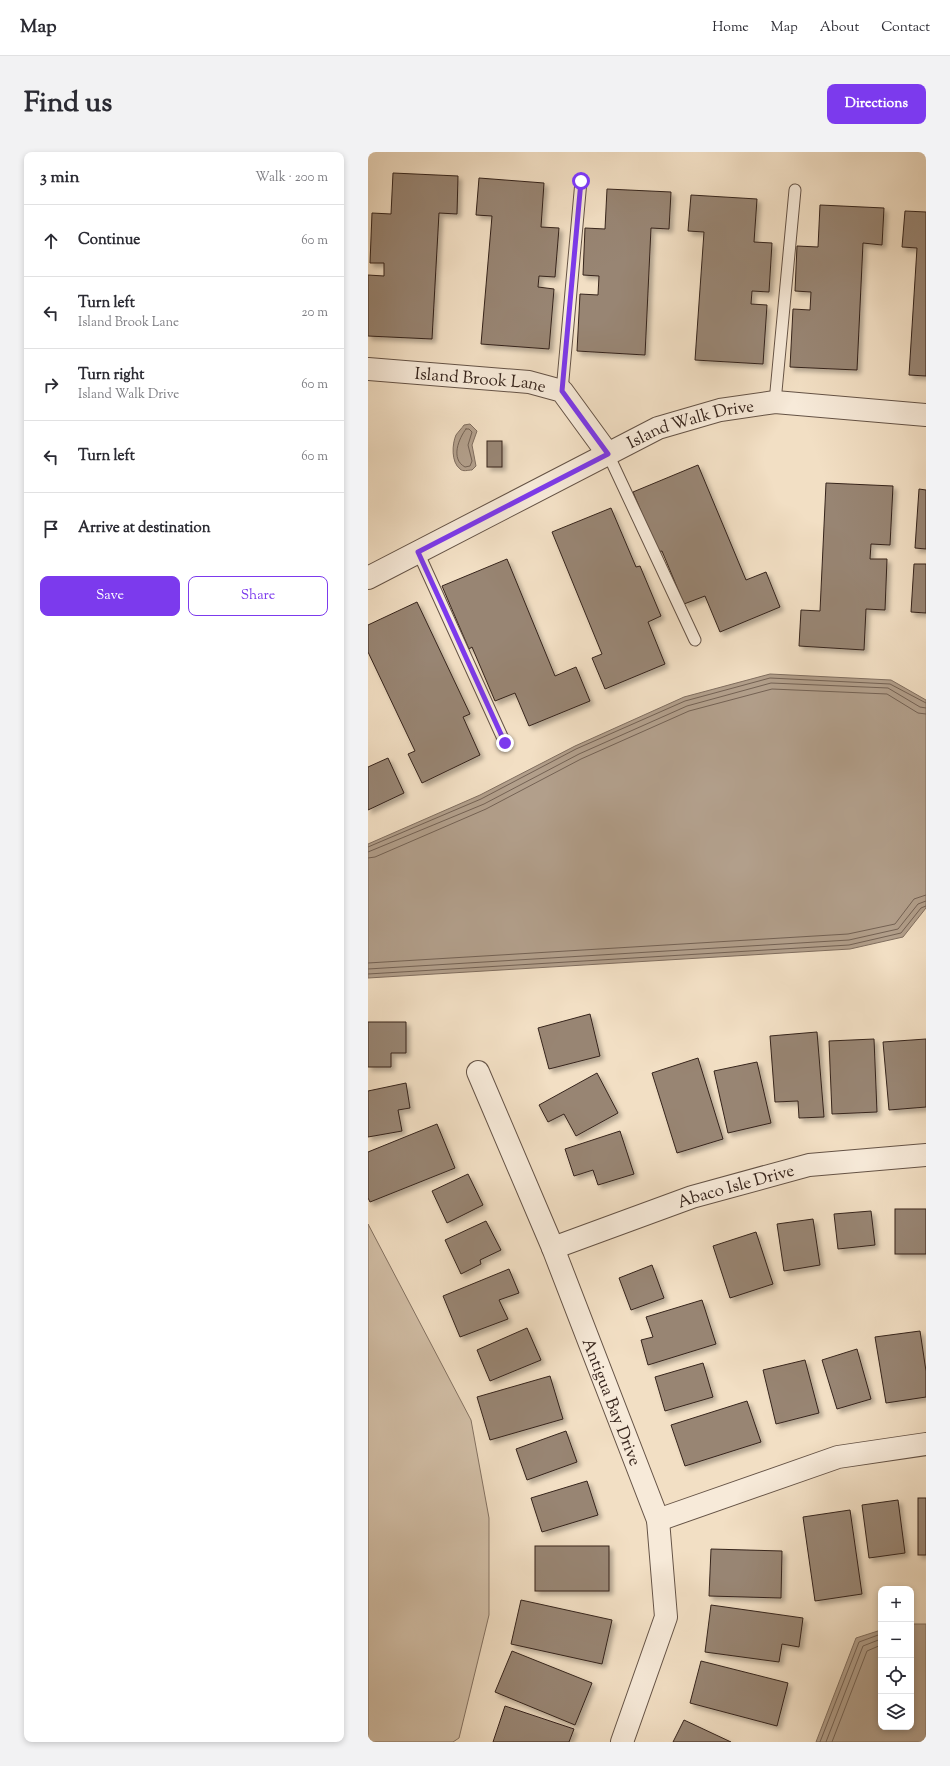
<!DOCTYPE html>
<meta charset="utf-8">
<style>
:root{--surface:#fff;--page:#f2f2f3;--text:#2b2b33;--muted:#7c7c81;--line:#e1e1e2;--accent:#7c3aed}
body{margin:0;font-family:"Sorts Mill Goudy",serif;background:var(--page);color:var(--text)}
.controls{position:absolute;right:12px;bottom:12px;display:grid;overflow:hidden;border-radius:8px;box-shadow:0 2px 6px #0003}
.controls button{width:36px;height:36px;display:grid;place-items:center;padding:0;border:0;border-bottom:1px solid var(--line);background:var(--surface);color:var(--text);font:20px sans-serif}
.stop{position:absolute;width:12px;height:12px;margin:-9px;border:3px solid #7c3aed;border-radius:50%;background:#fff}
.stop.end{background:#7c3aed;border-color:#fff;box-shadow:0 1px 4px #0008}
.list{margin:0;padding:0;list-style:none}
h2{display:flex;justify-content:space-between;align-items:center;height:52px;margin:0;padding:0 16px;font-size:17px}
h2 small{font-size:13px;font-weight:400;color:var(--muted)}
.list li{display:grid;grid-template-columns:26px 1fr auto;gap:12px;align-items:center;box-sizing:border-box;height:72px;padding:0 16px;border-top:1px solid var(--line)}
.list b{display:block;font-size:15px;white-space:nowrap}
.list p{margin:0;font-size:13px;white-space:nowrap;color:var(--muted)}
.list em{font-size:13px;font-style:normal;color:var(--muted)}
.actions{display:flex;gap:8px;padding:12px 16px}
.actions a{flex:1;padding:9px 0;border:1px solid var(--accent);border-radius:8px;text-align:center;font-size:14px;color:var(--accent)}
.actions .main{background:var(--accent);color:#fff}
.icon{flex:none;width:22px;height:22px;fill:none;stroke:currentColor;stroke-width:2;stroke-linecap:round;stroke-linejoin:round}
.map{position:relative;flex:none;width:558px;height:1590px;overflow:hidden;border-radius:8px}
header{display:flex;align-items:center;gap:24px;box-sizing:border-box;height:56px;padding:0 20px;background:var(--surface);border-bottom:1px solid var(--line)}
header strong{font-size:19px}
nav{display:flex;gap:22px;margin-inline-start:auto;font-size:14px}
.intro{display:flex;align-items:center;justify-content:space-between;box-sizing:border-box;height:96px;padding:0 24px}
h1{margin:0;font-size:28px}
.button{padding:10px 18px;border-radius:8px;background:var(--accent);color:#fff;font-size:14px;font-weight:700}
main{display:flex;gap:24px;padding:0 24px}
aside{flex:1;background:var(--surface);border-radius:8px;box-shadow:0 2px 6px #0003}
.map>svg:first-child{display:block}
.green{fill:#d2bfa7;stroke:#847262}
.water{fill:#b29f8b;stroke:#806e5f}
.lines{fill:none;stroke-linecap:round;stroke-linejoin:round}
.shore{stroke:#746254;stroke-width:1}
.building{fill:#988573;stroke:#36241c;filter:url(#shadow)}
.service-casing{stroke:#655346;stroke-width:13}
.minor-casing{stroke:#655346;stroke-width:24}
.service{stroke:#f7ead9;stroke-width:11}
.minor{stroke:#f7ead9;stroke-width:22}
.route{stroke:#7c3aed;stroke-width:5}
.labels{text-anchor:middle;stroke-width:3;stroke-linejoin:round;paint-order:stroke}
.street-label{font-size:17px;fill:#36241c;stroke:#f7ead9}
</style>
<header>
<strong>Map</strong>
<nav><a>Home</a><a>Map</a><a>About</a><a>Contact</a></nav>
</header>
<div class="intro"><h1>Find us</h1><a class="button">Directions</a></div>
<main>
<aside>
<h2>3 min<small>Walk · 200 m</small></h2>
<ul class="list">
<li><svg class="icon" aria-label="ahead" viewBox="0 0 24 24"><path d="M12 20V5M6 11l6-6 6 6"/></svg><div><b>Continue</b></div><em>60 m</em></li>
<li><svg class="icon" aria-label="left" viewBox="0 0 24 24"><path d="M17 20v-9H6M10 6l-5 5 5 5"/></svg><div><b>Turn left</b><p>Island Brook Lane</p></div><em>20 m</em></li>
<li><svg class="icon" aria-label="right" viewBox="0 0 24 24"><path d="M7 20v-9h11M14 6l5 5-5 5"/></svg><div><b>Turn right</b><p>Island Walk Drive</p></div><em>60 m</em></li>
<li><svg class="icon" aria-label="left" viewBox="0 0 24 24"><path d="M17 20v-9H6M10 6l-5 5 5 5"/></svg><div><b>Turn left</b></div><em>60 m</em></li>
<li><svg class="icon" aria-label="arrive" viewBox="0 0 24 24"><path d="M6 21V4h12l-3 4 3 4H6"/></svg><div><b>Arrive at destination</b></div></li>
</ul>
<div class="actions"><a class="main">Save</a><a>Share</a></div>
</aside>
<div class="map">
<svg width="558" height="1590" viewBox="0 0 558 1590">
<defs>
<filter id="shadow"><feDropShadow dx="3.5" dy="3.5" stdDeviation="2" flood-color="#0004"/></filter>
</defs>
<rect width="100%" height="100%" fill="#f2dfc4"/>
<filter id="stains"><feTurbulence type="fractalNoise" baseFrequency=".005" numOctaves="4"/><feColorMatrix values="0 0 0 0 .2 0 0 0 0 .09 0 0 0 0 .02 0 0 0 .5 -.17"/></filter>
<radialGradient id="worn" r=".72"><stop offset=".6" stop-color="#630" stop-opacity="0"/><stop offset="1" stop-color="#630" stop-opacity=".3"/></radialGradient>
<path class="green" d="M0,1072L103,1268L121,1366V1463L91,1586L85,1590H0Z"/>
<g class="water">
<path d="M102,272L109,279L104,293L108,314L104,318C100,318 95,320 92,317C83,310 84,292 88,283C90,280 94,276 96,273Z"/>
<path d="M402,522L523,528L558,548V756L535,785L482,797L0,826V692L112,643L207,594L316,545Z"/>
<path d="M543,1472H558V1590H448L488,1486L513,1478V1575H543Z"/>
</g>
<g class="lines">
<g class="shore">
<path d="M98,277H101L104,280L100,293L104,309L102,314L97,315C82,307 91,286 98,277Z"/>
<path d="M0,695L113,647L208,597L317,549L402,526L522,532L558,551"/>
<path d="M0,700L116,652L211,602L319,554L403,531L520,536L552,555L558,556"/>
<path d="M0,706L7,705L118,657L213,607L321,559L404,537L519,542L550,561L558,562"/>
<path d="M0,811L480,782L527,772L546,747L558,743"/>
<path d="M0,817L481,788L530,777L550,752L558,749"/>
<path d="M0,822L481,793L533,781L553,756L558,754"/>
<path d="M452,1590L491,1490L513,1482"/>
<path d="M458,1590L495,1494L513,1487"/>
<path d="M464,1590L499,1499L513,1493"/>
</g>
</g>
<g class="building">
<path d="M25,21L90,24L89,62L71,61L64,187L0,184V123L16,124V111H2L4,61L23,62Z"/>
<path d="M111,26L176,31L173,75L191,76L187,125L171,124L170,135L186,137L181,197L113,192L124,64L108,63Z"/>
<path d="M239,37L303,40L301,77L283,76L277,203L209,199L212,142L230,143L231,124L215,123L217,76L237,77Z"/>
<path d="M323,43L389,47L386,90L404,91L401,140L384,139L383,152L399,153L395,212L327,208L336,80L320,79Z"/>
<path d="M452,53L516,56L514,93L495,91L489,218L422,215L425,157L442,158L443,140L427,139L429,94L450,95Z"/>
<path d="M537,59L558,60V224L541,223L549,96L534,95Z"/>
<rect x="119" y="289" width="15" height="26"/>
<path d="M330,313L378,428L398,420L412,455L352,480L337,444L316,452L294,399L290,400L265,340Z"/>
<path d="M458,331L525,334L522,393L503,392L502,407H519L517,458L498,457L496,498L431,494L433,458L452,459Z"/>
<path d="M551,337L558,338V397L547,396Z"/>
<path d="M243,356L268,415L272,414L293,464L280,470L297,512L237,537L224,506L234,502L184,380Z"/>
<path d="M139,407L187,524L208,515L222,549L161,574L147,541L127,549L104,495L101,497L74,434Z"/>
<path d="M546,412H558V461L543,460Z"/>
<path d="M49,450L102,562L95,565L112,603L54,631L40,602L47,599L0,500V473Z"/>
<path d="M20,606L36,641L0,658V615Z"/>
<path d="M222,862L232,904L181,917L170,876Z"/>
<path d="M0,870H38V901H23V915H0Z"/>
<path d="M449,880L456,965L431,966L430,949L407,950L402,884Z"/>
<path d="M506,887L509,960L464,962L461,889Z"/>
<path d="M558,887V955L521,958L515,890Z"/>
<path d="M330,906L355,987L309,1001L284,921Z"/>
<path d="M389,910L403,971L360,981L346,919Z"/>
<path d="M229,921L250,961L208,984L196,962L180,970L171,953Z"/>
<path d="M38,931L42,956L30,958L34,979L0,985V939Z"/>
<path d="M69,972L87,1016L2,1050L0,1046V1000Z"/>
<path d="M252,979L266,1022L230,1033L225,1018L206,1024L197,997Z"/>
<path d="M100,1022L115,1053L79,1071L64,1039Z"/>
<rect x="527" y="1057" width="31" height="45"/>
<path d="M503,1059L507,1093L470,1097L466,1062Z"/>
<path d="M445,1067L452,1113L416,1119L409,1072Z"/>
<path d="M118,1069L133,1098L112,1108L113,1112L93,1122L77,1088Z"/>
<path d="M388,1080L405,1132L362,1146L345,1094Z"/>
<path d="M284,1113L296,1146L263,1158L251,1126Z"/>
<path d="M141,1117L151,1141L131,1148L140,1167L92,1185L75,1144Z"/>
<path d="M334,1148L348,1192L280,1213L273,1188L285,1185L278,1165Z"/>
<path d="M159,1176L173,1208L122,1229L109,1198Z"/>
<path d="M552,1179L558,1219V1245L518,1251L507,1185Z"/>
<path d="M489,1197L503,1247L469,1257L454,1208Z"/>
<path d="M437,1208L451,1261L408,1272L395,1218Z"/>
<path d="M335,1211L345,1245L297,1259L287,1225Z"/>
<path d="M182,1224L195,1267L122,1288L109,1245Z"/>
<path d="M379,1249L393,1290L317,1314L303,1273Z"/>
<path d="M198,1279L209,1310L159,1328L148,1297Z"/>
<path d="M219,1329L230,1363L174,1380L163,1346Z"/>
<rect x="550" y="1346" width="8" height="57"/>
<path d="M530,1348L537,1401L501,1406L494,1353Z"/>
<path d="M482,1358L494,1442L447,1449L435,1365Z"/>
<rect x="167" y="1394" width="74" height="45"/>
<path d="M343,1397L414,1399L413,1446L341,1444Z"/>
<path d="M153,1448L244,1468L234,1512L143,1492Z"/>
<path d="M343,1453L435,1466L431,1495L414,1492L411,1510L337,1500Z"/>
<path d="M144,1499L224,1531L207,1573L127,1540Z"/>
<path d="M333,1509L420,1531L409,1574L322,1551Z"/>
<path d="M137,1554L206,1577L201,1590H125Z"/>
<path d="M316,1568L363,1590H305Z"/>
</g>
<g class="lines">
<defs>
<g id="service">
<path d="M194,239L213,29"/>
<path d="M407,250L427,38"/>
<path d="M240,302L327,488"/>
<path d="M50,400L137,591"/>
</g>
<g id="minor">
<path id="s1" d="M0,217L161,230L194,239L240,302"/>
<path id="s2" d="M0,426L290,276L352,258L407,250L558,263"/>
<path id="s3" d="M110,920L185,1096L290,1368L298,1465L254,1590"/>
<path id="s4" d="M185,1096L324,1045L441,1013L558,1003"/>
<path d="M290,1368L470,1305L558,1292"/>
</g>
</defs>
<use href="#service" class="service-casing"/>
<use href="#minor" class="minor-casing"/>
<use href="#service" class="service"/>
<use href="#minor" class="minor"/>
</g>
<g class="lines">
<path class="route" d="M137,591L50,400L240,302L194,239L213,29"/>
</g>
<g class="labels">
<g class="street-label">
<text dy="6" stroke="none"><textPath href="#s1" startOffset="113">Island Brook Lane</textPath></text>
<text dy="6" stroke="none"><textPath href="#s2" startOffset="359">Island Walk Drive</textPath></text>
<text dy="6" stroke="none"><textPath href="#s4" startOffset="193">Abaco Isle Drive</textPath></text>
<text dy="6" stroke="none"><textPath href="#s3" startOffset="356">Antigua Bay Drive</textPath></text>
</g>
</g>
<rect width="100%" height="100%" filter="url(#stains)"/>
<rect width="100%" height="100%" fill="url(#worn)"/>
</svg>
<div class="controls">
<button>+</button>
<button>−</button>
<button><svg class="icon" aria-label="locate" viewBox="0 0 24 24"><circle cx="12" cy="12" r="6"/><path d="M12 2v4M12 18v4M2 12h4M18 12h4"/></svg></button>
<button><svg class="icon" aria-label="layers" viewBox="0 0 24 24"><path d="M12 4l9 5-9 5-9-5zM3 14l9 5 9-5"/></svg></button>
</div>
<div class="stop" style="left:213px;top:29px"></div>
<div class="stop end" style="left:137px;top:591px"></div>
</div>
</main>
